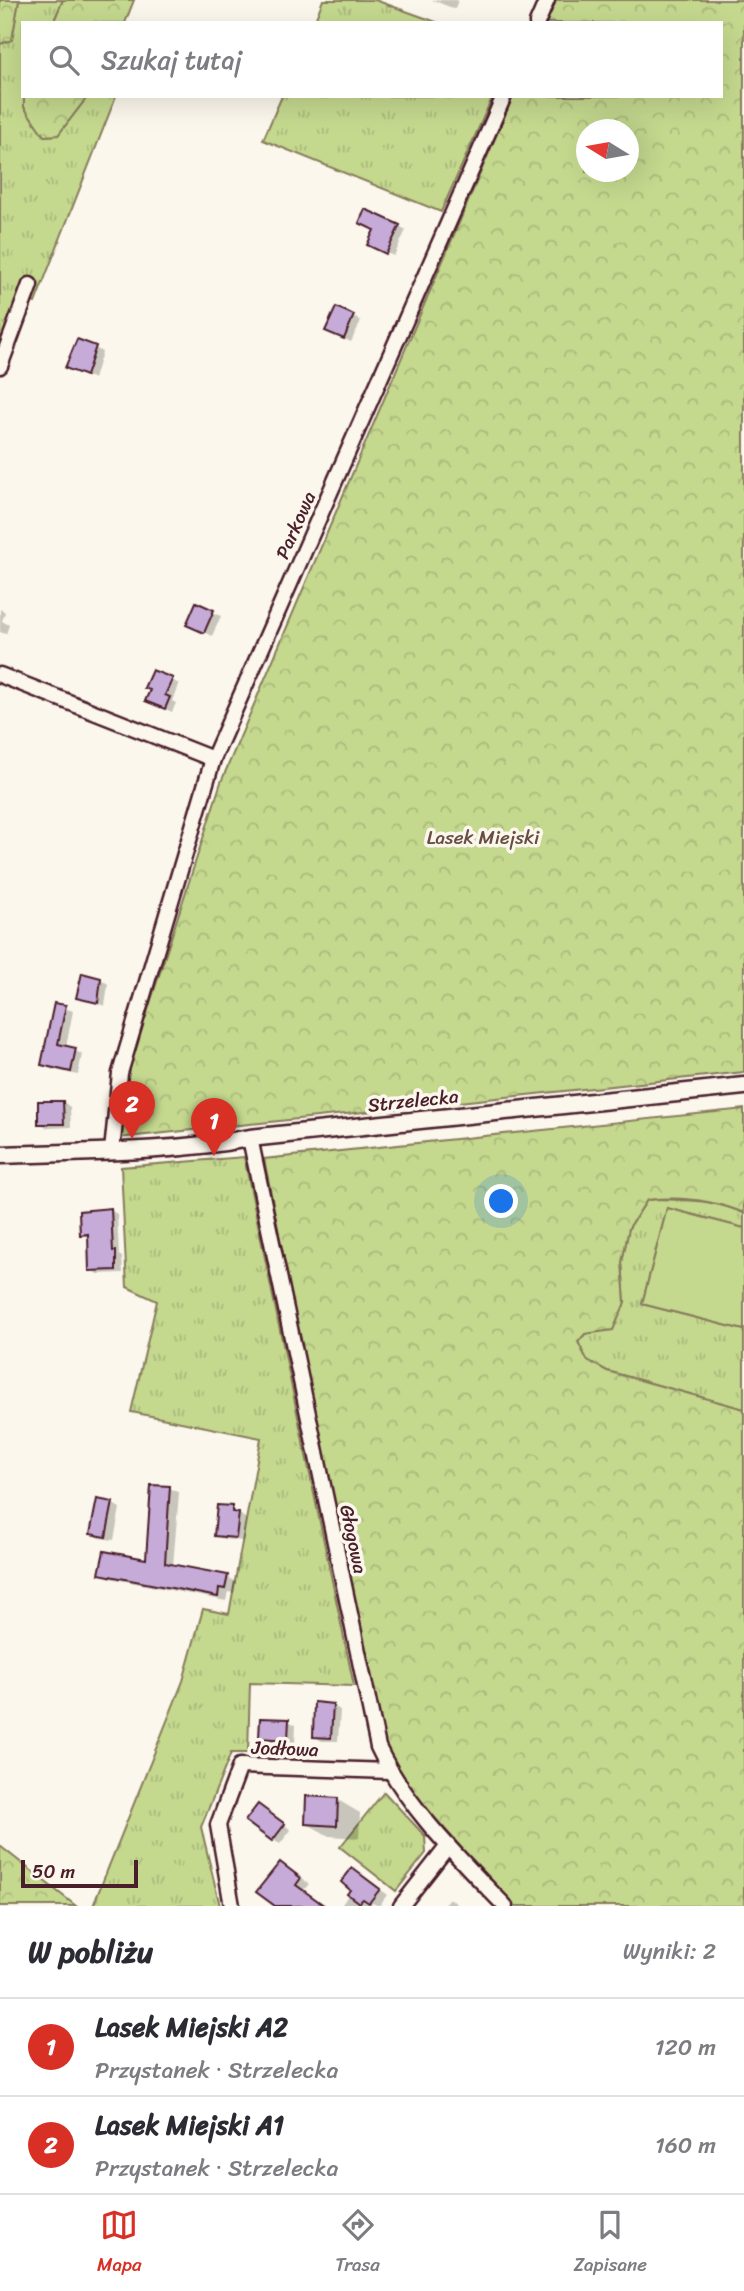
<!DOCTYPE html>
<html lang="pl">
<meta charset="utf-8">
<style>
:root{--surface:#fff;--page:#f2f2f3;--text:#2b2b33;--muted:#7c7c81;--line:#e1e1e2;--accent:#d93025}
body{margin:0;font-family:Sriracha,sans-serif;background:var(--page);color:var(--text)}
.compass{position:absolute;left:576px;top:119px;width:63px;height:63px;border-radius:50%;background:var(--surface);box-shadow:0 7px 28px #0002;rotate:281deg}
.scale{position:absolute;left:21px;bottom:18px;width:117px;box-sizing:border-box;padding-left:7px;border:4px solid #4a1f2b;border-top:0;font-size:19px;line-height:24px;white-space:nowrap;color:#4a1f2b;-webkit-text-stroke:5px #fbf7ec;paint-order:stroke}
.you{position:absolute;left:502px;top:1202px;width:24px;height:24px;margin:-18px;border:5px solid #fff;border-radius:50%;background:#1a73e8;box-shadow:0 0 0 10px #1a73e833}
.badge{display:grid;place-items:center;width:46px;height:46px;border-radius:50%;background:var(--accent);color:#fff;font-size:23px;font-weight:700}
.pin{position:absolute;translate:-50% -58px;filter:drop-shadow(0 2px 4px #0008)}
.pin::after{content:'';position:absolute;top:37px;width:24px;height:21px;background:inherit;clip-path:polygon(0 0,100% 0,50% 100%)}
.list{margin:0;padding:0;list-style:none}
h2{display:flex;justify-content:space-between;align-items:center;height:91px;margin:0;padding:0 28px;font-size:30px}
h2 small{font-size:23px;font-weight:400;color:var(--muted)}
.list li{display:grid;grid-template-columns:46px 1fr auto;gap:21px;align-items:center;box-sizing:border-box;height:98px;padding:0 28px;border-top:2px solid var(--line)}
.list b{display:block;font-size:26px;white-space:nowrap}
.list p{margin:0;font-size:23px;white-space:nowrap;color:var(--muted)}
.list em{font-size:23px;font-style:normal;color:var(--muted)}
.icon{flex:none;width:38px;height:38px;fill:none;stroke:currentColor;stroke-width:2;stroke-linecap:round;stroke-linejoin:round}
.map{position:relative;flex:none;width:744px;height:1906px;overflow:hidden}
.search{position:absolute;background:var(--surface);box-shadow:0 7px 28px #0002;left:21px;right:21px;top:21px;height:77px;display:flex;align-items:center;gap:18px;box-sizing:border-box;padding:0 24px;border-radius:0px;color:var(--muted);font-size:26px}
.sheet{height:287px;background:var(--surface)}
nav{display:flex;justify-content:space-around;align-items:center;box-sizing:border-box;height:98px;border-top:2px solid var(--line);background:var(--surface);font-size:19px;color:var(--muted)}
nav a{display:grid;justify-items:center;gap:4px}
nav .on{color:var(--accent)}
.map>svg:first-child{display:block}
.grass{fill:url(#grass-tufts);stroke:#877c5c;stroke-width:2}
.forest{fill:url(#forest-crowns);stroke:#877c5c;stroke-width:2;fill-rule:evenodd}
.garden{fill:#c4d88e;stroke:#877c5c;stroke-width:2}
.shadow{fill:#0003}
.building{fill:#c6abd9;stroke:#4a1f2b;stroke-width:2}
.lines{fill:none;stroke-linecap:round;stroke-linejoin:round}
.minor-casing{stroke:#4a1f2b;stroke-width:19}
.tertiary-casing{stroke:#4a1f2b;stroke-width:21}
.minor{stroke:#fbf7ec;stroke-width:14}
.tertiary{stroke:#fbf7ec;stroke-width:16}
.labels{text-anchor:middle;stroke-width:7;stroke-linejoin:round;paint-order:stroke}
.street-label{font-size:19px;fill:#4a1f2b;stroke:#fbf7ec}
.park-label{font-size:19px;fill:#684d44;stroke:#fbf7ec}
</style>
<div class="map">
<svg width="744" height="1906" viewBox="0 0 744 1906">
<defs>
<pattern id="grass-tufts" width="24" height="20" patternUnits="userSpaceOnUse" patternTransform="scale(1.75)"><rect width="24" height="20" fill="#c4d88e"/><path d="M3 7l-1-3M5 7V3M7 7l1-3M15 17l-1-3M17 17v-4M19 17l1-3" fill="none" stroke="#aab97b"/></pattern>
<pattern id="forest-crowns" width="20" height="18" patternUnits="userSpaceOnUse" patternTransform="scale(1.75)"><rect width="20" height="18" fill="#c4d88e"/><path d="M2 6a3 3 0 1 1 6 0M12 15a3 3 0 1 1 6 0" fill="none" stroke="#aab97b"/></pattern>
</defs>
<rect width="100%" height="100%" fill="#fbf7ec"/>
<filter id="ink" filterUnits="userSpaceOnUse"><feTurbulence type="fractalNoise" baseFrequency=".0143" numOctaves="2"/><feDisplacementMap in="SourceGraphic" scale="14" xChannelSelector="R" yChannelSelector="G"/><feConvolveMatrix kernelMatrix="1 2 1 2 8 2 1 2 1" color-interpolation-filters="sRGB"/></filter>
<g filter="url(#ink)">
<g class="grass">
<path d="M19,0H63L53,23H23L24,107L44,136L58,135L88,96H116L35,303L21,297L0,351V44L12,39Z"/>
<path d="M323,0H375L439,23H314Z"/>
<path d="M282,96H493L441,212L263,140Z"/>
<path d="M244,1157L354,1686L250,1683L248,1753H231L201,1827L220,1906H93L183,1681L203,1609L229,1614L261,1438L131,1412L157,1301L127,1287L121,1167Z"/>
<path d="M658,1199C694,1201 710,1199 744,1213V1228L667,1208L642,1304L744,1330V1409L607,1371L587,1360L578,1342L585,1334L625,1303L622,1262L629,1228L647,1200Z"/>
<path d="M384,1792L425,1836L426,1853L396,1891L340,1847Z"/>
</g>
<g class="forest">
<path d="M0,0H19L12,40L0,44Z"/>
<path d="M63,0H134L125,23H53Z"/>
<path d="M556,0H744V1072L117,1138L127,1075L221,782L513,96H721V23H546ZM586,130H628V172H586Z"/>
<path d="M24,96H88L58,135L44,136L24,107Z"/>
<path d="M744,1109V1213C713,1200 681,1196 647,1200L629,1228L622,1262L625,1303L613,1330L585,1334L578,1342L587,1360L607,1371L744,1409V1906H510L451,1836L406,1787L382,1748L264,1159Z"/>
<path d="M0,1846L76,1906H0Z"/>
</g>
<path class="garden" d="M667,1208L744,1228V1330L642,1304Z"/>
<g class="shadow">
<path d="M432,0H458L455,9Z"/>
<path d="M399,226L406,230L394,256L376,249Z"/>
<path d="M337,309L361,321L351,342L334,334Z"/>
<path d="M95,348L102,352L94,379L74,371Z"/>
<path d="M197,604L221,616L212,636L195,628Z"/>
<path d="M0,609L5,612L2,621L9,625L6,634L0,632Z"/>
<path d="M172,680L179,684L172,701L176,703L172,712L155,704L152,690Z"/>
<path d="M101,979L108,984L105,1006L78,997Z"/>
<path d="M55,1005L73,1011L66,1047L82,1054L78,1075L50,1069L43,1064Z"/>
<path d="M63,1102L70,1107L71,1127L48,1128L40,1123Z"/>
<path d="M110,1210L117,1214L119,1255L122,1257L123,1273L98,1274L91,1270L88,1238L82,1234Z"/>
<path d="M170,1488L179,1493L173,1566L227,1577L236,1582L234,1593L228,1592L226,1601L110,1578L101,1573L147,1561Z"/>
<path d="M98,1501L113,1504L120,1508L114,1540L99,1538L92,1533Z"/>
<path d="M232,1508L246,1519L243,1541L223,1539L216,1535Z"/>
<path d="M332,1705L340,1710L338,1741H322L314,1736Z"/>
<path d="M288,1721L296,1725L295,1743L268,1742L260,1738Z"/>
<path d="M308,1798L338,1800L360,1813L359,1838L329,1836L306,1823Z"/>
<path d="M266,1810L291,1830L280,1844L273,1840Z"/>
<path d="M289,1869L309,1884L303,1891L324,1906H278Z"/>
<path d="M361,1875L387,1895L379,1906L372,1903L369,1906H341Z"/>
<path d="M449,1898L452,1900L459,1906H443Z"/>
</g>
<g class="building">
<path d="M365,209L400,225L386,254L367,245L374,230L359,223Z"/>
<path d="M336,307L354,315L344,339L325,331Z"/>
<path d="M77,339L96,346L86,376L65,368Z"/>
<path d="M196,602L214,610L204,633L186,625Z"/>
<path d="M152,670L173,678L165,695L170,697L165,709L145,701L150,690L144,688Z"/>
<path d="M82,973L101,978L98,1003L76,998Z"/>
<path d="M54,1003L66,1005L58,1044L76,1048L71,1072L41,1065Z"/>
<path d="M38,1101H63L64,1124H38Z"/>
<path d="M111,1208L113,1251H116V1270L89,1271L88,1234L80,1235L79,1211Z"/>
<path d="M151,1485L170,1486L165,1563L228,1575L225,1589L219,1588L218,1597L99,1574L104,1551L146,1559Z"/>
<path d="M97,1499L113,1502L106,1537L90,1534Z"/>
<path d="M217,1505L232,1506V1512L239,1513L236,1538L214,1536Z"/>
<path d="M314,1702L333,1704L331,1738L313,1737Z"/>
<path d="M260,1718L289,1719L288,1740L259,1738Z"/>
<path d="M306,1796L338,1798L337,1826L305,1824Z"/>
<path d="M258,1804L285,1824L272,1841L245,1821Z"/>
<path d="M280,1862L301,1878L296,1885L325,1906H275L256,1892Z"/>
<path d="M352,1868L380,1889L369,1903L363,1899L359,1903L347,1894L350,1890L341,1882Z"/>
</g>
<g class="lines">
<defs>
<g id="minor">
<path d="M537,23L547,0"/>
<path d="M0,366L30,285"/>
<path d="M0,675L213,759L504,96"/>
<path d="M250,1138L378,1747C407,1808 458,1857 505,1906"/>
<path d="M112,1151L120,1073L213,759"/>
<path d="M232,1906L218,1825L240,1766L390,1771"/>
<path d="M401,1906L448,1846"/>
</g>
<path id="tertiary" d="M0,1155C83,1152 169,1153 250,1138L744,1086"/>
</defs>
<use href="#minor" class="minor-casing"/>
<use href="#tertiary" class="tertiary-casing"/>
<use href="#minor" class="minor"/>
<use href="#tertiary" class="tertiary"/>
</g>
</g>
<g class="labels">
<g class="street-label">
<text transform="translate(295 525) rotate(-66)" y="7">Parkowa</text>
<text transform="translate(413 1100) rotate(-6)" y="7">Strzelecka</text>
<text transform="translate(354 1539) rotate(78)" y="7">Głogowa</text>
<text transform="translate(285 1748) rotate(2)" y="7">Jodłowa</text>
</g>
<g class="park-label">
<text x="483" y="844">Lasek Miejski</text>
</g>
</g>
</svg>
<svg class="compass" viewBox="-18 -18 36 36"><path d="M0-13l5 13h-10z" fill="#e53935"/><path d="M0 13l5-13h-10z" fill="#7c7c81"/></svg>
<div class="scale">50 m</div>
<div class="you"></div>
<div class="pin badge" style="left:214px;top:1156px">1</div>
<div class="pin badge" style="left:132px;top:1139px">2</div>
<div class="search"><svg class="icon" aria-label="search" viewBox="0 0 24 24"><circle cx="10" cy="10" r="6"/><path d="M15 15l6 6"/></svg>Szukaj tutaj</div>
</div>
<section class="sheet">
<h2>W pobliżu<small>Wyniki: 2</small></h2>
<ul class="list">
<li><span class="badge">1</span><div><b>Lasek Miejski A2</b><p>Przystanek · Strzelecka</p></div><em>120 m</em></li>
<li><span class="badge">2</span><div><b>Lasek Miejski A1</b><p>Przystanek · Strzelecka</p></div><em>160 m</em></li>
</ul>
</section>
<nav>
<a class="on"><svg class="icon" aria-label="map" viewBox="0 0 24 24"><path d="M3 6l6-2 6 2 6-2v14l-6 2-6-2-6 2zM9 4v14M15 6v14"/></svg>Mapa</a>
<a><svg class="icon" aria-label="directions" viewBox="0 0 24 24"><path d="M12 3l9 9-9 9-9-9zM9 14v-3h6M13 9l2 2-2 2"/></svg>Trasa</a>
<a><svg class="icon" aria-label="saved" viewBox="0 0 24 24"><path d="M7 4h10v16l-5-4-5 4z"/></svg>Zapisane</a>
</nav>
